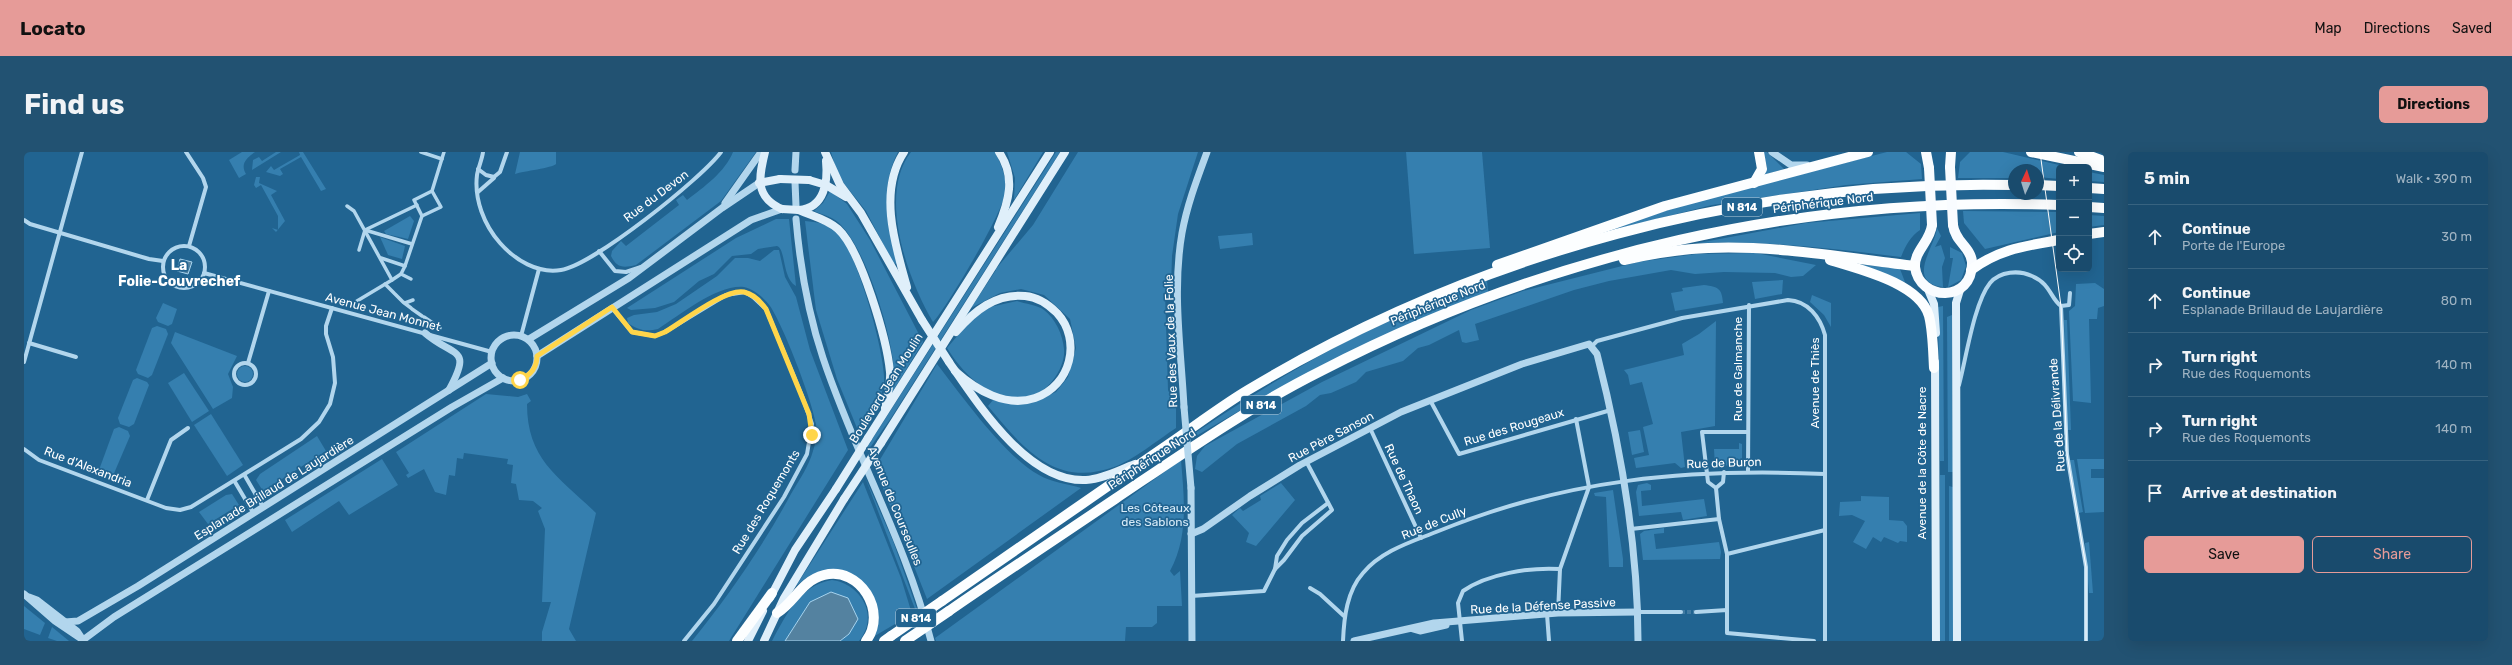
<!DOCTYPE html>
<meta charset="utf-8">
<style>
:root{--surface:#194b6d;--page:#225272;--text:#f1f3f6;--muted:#9fb3c2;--line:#376380;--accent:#e69b98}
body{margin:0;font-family:Rubik,sans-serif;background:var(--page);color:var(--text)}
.controls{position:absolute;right:12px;top:12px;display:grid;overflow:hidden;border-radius:6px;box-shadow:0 4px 16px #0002}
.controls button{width:36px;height:36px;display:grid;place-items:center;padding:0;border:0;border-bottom:1px solid var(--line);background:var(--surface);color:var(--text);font:20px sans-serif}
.compass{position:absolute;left:1984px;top:12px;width:36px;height:36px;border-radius:50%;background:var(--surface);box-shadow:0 4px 16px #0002;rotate:4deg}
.stop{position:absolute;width:12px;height:12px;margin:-9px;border:3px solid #ffd54a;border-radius:50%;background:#fff}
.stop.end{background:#ffd54a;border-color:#fff;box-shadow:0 1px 4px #0008}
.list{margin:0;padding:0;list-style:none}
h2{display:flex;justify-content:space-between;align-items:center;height:52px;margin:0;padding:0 16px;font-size:17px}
h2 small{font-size:13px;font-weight:400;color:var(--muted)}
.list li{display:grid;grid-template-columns:26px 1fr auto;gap:12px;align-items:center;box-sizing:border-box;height:64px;padding:0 16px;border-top:1px solid var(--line)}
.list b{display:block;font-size:15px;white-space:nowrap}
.list p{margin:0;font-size:13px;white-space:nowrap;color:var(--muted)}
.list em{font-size:13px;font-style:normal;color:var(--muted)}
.actions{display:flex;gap:8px;padding:12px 16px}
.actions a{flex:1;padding:9px 0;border:1px solid var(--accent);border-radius:6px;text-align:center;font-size:14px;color:var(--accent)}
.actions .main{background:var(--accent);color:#111}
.icon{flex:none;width:22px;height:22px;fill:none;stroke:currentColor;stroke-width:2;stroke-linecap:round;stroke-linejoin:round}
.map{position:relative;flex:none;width:2080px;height:489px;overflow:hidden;border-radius:6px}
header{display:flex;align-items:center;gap:24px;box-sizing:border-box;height:56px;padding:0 20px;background:var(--accent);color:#111}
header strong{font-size:19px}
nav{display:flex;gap:22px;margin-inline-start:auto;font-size:14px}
.intro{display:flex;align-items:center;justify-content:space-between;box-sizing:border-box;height:96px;padding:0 24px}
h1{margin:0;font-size:28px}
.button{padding:10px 18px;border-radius:6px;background:var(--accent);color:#111;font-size:14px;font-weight:700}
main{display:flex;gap:24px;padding:0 24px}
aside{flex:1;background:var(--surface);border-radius:6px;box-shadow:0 4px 16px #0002}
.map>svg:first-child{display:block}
.green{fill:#357faf}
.water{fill:#5482a0;stroke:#a6d3ee}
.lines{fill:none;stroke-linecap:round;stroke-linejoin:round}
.minor-tunnel{stroke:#427ba2;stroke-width:4;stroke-dasharray:4 2;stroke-linecap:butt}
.pedestrian{stroke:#b2d6ed;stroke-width:3.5}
.minor{stroke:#b2d6ed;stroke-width:4}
.tertiary{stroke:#b2d6ed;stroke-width:7}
.secondary{stroke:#dfeffa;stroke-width:8}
.primary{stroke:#f9fcff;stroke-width:10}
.trunk{stroke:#fcfeff;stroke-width:10}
.tram{stroke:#fff;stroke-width:1}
.tertiary-bridge{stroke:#b2d6ed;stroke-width:7}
.secondary-bridge{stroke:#dfeffa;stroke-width:8}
.primary-bridge{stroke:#f9fcff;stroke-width:10}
.trunk-bridge{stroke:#fcfeff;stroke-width:10}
.route{stroke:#ffd54a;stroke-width:5}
.labels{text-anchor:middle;stroke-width:3.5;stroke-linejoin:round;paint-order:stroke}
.shield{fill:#216491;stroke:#bcd0de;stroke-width:1}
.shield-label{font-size:11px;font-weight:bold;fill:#fff}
.street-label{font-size:12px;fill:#fff;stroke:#216491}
.park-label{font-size:12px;fill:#d8ecf9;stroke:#216491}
.quarter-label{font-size:14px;font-weight:bold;fill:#fff;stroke:#216491}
</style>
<header>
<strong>Locato</strong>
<nav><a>Map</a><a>Directions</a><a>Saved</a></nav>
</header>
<div class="intro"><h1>Find us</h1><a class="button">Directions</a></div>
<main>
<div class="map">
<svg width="2080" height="489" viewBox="0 0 2080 489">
<rect width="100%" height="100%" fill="#216491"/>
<g class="green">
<path d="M218,0H231C223,6 216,11 222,22L215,26L205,8Z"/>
<path d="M252,0H257L228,18L229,8L235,5L238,9Z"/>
<path d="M275,0H279L302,37L297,39L277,5L256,17L259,22L256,24L242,20L247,14L250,18L276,3Z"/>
<path d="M496,0H532V12C528,16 500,19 491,22Z"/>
<path d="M709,0H732L697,49L612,113C599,116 593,116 587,104L588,99L597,89L602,94L655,53L652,48L659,43L663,48C680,35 701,20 709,0Z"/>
<path d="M807,0H874C855,35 866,74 873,112L869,111L842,59L814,24Z"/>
<path d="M887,0H971C977,12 982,24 982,38C981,57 924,154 909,170C884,128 853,43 887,0Z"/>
<path d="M983,0H1019L990,48L991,26Z"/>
<path d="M1032,0H1036L867,266L843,300L842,297Z"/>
<path d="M1054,0H1174L1154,62L1148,104L1147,135L1143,134L1141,140L1144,238L1152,255V276C1135,287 1108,309 1090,315C1031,336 999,296 964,254L969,248L1007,251L1032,240L1044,225L1052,196L1046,167L1020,143L997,137L976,141L947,156L972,118H971L1009,73Z"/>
<path d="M1382,0H1458L1466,96L1390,102Z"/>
<path d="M1739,0H1743L1760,17L1740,23L1743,15Z"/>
<path d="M1863,0H1882L1897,12L1898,27L1822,33L1688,53L1581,80L1582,78L1666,51Z"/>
<path d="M1946,0H1979L2044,15H2035V27L2014,25V18H1990V26H1934L1936,10Z"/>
<path d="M2065,20L2080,23V30L2065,29Z"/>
<path d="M232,25H236L235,31L253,39L247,43L261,69L252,80L248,76L254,78V64L237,33L232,36L230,33Z"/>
<path d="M806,39L823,52L846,88L899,190L867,242C868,231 870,219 869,208C864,172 842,99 817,73C810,65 799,63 790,59L799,51Z"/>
<path d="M1939,59L2035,60V80L1961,97L1940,71Z"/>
<path d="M1896,61V78C1886,85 1882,93 1877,105C1810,97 1742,88 1674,91L1782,71Z"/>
<path d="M2065,63L2080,64V73L2065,75Z"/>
<path d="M386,64L390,69L384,87L362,82L360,79Z"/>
<path d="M752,67H765L772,134C758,126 762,97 753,94L734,97L727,102L708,104L690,122L675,129L650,150L631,156L607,158L603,156L712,86Z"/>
<path d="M781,69C793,70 805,72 814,81C833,100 862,204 860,231C858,246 847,270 833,276L813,227L792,158Z"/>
<path d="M1913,76L1917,84L1911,95L1917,93L1921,106L1918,115L1919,135C1881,130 1911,95 1913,76Z"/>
<path d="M1228,81L1229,93L1196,97L1194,84Z"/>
<path d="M356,85L381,94L378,107L364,103Z"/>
<path d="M1926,95L1938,101L1942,114L1937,128L1924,135L1929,106H1926Z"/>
<path d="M750,98H755L761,125L772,145L786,198L824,298L705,489H668C705,443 739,394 767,342C775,328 785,314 789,299C792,290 793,282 792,272C788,248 760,175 746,154C740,146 730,137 720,135C694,132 656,163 634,177C622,180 614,178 604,171L603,166L610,163L633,160L652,152L693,124L711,106H724L736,109Z"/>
<path d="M1732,101L1792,113L1779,124L1767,125L1751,121L1700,120L1671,122L1647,118L1585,129L1550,138L1451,172L1455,188L1442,191L1438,190L1435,178L1405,193L1394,196L1379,209L1342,220L1332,230L1307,241L1296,243L1282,254L1213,292L1178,320L1171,317L1173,304L1181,294L1298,230L1447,158L1499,139L1614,110L1672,102Z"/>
<path d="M1833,112L1876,117L1881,130Z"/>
<path d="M1759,128L1758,142L1731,147L1728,130Z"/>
<path d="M1463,129L1464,140C1353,182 1246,239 1144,301L1143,300C1197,263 1252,227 1310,196C1359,170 1411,149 1463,129Z"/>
<path d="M2071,131L2080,137V154L2074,156L2073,167H2065L2067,251L2049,249L2045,159L2051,154L2052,132Z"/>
<path d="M1680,133C1694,135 1698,136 1699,151L1651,159L1647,141L1659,139L1658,136Z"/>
<path d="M1788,143L1807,151V175L1800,163L1786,150Z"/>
<path d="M993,149C1001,152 1014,153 1020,158C1031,166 1039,183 1040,197C1042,216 1023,242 1004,245C967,251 940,223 923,196L946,169L966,155Z"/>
<path d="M139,151L153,157L148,172L144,174L134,170L132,166Z"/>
<path d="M1919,154L1920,309H1916L1914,155Z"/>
<path d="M1928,163L1929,320H1924L1923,165Z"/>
<path d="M2040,168H2043L2047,278H2043Z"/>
<path d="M1692,169L1691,274L1657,280L1661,315L1657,316L1651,311L1612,316L1610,306L1625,303L1619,275L1629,272L1618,230L1606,233L1604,223L1600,218L1660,203L1658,192L1675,182Z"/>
<path d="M133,174L142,177L144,182L128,223L124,226L114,222L112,218L128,176Z"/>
<path d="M151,180L213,204L204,222L209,235L208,246L189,257L147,191Z"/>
<path d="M913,212C938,244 981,305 1015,323C1027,330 1044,332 1057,336L903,447L851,316Z"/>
<circle cx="221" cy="222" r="8"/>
<path d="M160,221L185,259L168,270L144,231Z"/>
<path d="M113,226L123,230L125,233L110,272L105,275L96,272L94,266L109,228Z"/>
<path d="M462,242L494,245L503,242L507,249L503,252C503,308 535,325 572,361L545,477L552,489H518V480L527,450H518L521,377L514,359L518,356L509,349L495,348L492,332L487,331L489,313L483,312L484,307L440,301L439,307L433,306L431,324L425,323L422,343L411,340L400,317L384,326L382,323L385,321L372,300Z"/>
<path d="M187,262L219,313L203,324L170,273Z"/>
<path d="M95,275L104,279L106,284L88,326L75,318L90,277Z"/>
<path d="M1616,278L1620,300L1608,303L1604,280Z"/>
<path d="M293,284L302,299L239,339L232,328L236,322Z"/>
<path d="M1715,291L1718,292V313L1691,314L1690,297H1715Z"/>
<path d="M358,307L374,333L325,363L315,349L268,380L261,368Z"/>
<path d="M2053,307H2080V317H2067V326H2080V360L2061,361Z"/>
<path d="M1157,308C1160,346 1165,384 1146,419L1150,424L1156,419L1158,454H1133V471L1128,475H1102L1101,489H912L911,486Z"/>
<path d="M2046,308H2050L2059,360L2055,361Z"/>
<rect x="1916" y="323" width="5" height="166"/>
<path d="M841,325L869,389L893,457H891Z"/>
<path d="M839,330L877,426L888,462L849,485L854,464L830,425L782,426L772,434Z"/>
<path d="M1257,331L1271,348L1232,394L1222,390L1225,381L1208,363L1216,356L1219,359L1237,348L1236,344Z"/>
<path d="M1623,331L1627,333V338L1617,339L1618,354L1680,347L1683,364L1659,368L1657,360L1615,364L1612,340L1614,333Z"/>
<path d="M1925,334L1929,335V489H1925Z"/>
<path d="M1589,338L1599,407V415H1585L1582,345L1571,344L1570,341Z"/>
<path d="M208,342L215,353L184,372L175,360L202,343Z"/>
<path d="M1837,344L1865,345V368L1879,369L1883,374V390L1876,389L1874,391L1860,385L1857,390L1849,385L1842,397L1829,390L1841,369L1828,363L1815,364L1816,350L1837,349Z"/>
<path d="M1640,376V381L1630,382L1632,397L1695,390L1697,400L1696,407L1619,408L1616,382L1620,379Z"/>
<path d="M2065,390L2069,441H2065L2061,391Z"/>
<path d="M808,428C837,432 856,464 835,489H816L825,482L786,450L761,489H748C762,463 776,433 808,428Z"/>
<path d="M0,454L21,471L16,483L0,477Z"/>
<path d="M28,475L45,489H33L24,486Z"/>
</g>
<g class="water">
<path d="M156,107L168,110L164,122L153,119Z"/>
<path d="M807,440L824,446L834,467L825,482L816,489H761L786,450Z"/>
</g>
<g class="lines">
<path class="minor-tunnel" d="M1657,460H1672"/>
<g class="pedestrian">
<path d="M397,0L418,7"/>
<path d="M323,54L330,59L368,128L333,149"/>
<path d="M398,64L417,55L408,39"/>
<path d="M341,78L393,53"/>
<path d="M341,78L388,92"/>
<path d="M335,98L341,78"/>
<path d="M357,106L381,114L398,64L390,48L408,39L420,0"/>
<path d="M381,114L377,122L387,127"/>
<path d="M368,128L377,122"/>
<path d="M361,132L370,141"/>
<path d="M371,142L378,149"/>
<path d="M379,150L387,156"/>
<path d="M381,151L389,148"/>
<path d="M388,157L398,164"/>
<path d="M400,165L416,176"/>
</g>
<g class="minor">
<path d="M162,0L179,26L182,35L165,94"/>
<path d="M459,0C458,8 454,16 453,23C450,47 460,73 476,91C491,108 514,122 537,118C569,113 677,27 697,0"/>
<path d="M454,17L462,23L470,25L476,20L483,0"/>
<path d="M454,40L470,26"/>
<path d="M0,68L6,72L125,107L139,109"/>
<circle cx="160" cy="115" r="21"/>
<path d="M575,99L591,119L602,120L617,115"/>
<path d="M180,121L468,200"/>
<path d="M2037,154L2043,302L2062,415V489"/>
<path d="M588,156L608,180L631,184L641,180L702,143L721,140L729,145L742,157L778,244L788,272L783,302L760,345L690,452L660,489"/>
<path d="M497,184L515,117"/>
<path d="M5,191L52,205"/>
<path d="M1568,194L1573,189L1658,166L1764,148C1784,149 1796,165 1801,183V489"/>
<path d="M0,210L58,0"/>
<path d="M224,211L245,139"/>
<circle cx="221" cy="222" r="11"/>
<path d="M1935,233C1942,207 1950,151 1966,131C1976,119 1995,118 2008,124C2027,132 2026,146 2037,154L2045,153L2046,141"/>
<path d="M1406,248L1435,302L1587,258"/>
<path d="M1346,276L1397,386"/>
<path d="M0,297L15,308L142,356L156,358L167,355L277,287L295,270L306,252L311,231L309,205L302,182V174L308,156"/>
<path d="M1724,319L1725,153"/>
<path d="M221,324L239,355"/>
<path d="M211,330L230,362"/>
<path d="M1692,336L1699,330L1700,320"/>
<path d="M123,348L147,288L164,276"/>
<path d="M1607,377L1695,367"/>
<path d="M1703,402L1695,367L1692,336L1684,330L1678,280H1724"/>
<path d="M1251,417L1260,408L1278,384L1308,358L1282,309"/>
<path d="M1286,436L1296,442L1321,465"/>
<path d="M1167,444L1240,439L1251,417L1253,404L1263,388L1278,371L1304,351"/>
<path d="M1703,458V402L1801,378"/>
<path d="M1614,460H1657"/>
<path d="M1672,460L1703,458V481L1790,489"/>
<path d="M1534,461L1536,417L1565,335L1552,267"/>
<path d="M1523,462L1525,489"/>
<path d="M1319,489C1320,465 1323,439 1339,421C1357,399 1387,390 1412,380C1541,327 1664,316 1801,322"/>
<path d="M1438,489L1434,451L1439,439C1463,422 1506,415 1536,417"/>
</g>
<g class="tertiary">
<path d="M1748,0L1767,13H1783"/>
<path d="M771,18L772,0"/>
<path d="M771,30L772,54"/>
<path d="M701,51L737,0"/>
<path d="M772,67C776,114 784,161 799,206C831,302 882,391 907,489"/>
<path d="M401,181C430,206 449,194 425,238"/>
<circle cx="490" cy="206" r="23"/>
<path d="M505,187L605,126L698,56L735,31"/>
<path d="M513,204L727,68L758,57"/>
<path d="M1160,255C1157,198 1148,138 1158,81C1163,53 1173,27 1183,0"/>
<path d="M1167,336L1168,489"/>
<path d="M1167,382L1179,377L1226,344L1276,313L1377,260L1498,212L1565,192L1573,202C1597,296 1614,392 1614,489"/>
<path d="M0,442L31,469L59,488"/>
<path d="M5,445L13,448L53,479L59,488"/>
<path d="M41,470L54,469L114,434L468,211"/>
<path d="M1389,477L1396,479L1422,473"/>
<path d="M59,488L90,465L428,255L479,226"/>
<path d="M1330,489L1410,471L1534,461L1614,460"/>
</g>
<g class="secondary">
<path d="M741,0C735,24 730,45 758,57"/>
<path d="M801,0L816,33L837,61L898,168"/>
<path d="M880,0C854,39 871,93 883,135"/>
<path d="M785,28L802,33L822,45"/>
<path d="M735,31L756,27"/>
<path d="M775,58C788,64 803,67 814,77C837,98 863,188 866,220C867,232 863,244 861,256"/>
<path d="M775,58C801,56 804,29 802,9"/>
<path d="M974,75C985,49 992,25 975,0"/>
<path d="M1903,135L1910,152L1912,181"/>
<path d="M925,210C954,252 1004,331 1062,328C1079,327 1095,318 1111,312"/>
<path d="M1911,210L1912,489"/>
<path d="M931,219C952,238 982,256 1011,246C1047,234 1058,188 1033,161C1025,153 1013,145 1001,144C972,141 950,159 932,180"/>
<path d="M844,286L1026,0"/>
<path d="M857,291L1041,0"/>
<path d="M746,446L771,398L812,337"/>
<path d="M724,489L739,459"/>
<path d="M740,489L760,446L820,347"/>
<path d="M1933,489L1932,151L1936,138"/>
</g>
<g class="primary">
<path d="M1902,0L1905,16"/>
<path d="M1926,15L1927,0"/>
<path d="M1908,73C1906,90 1890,99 1891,115C1895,149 1949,152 1948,110C1947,95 1931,90 1929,73"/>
</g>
<g class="trunk">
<path d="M2007,0L2080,15"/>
<path d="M2055,0L2080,9"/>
<path d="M1730,31L1738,17L1735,0"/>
<path d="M2014,33L2035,34"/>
<path d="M2065,36L2080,37"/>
<path d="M2065,55L2080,56"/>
<path d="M2065,82L2080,80"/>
<path d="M1600,108C1627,102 1656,97 1684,96C1753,93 1823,106 1891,114"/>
<path d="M1806,108C1834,117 1896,131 1905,164C1909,180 1909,199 1910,216"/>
<path d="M1473,113L1641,54L1844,0"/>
<path d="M1947,118C1975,97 2001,94 2035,88"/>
<path d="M918,449C991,399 1063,348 1136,298C1166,278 1194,256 1224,238C1452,101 1724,27 1990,33"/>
<path d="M925,459C980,421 1036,384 1091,347C1158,302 1225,255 1297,219C1525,101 1779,43 2035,53"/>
<path d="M753,461C771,450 777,429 800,423C836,414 864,460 842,489"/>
<path d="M713,489L748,441"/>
<path d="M860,489L867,484"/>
</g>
<path class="tram" d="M2016,0L2037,154L2043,302L2062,415V489"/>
<path class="tertiary-bridge" d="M1160,255L1167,336"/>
<g class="secondary-bridge">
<path d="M756,27L785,28"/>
<path d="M758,57L775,58"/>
<path d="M898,168L925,210"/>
<path d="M812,337L844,286"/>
<path d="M820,347L857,291"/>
</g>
<g class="primary-bridge">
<path d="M1926,15L1929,73"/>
<path d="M1905,16L1908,73"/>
</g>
<g class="trunk-bridge">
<path d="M867,484L918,449"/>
<path d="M881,489L925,459"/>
</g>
</g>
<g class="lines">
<path class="route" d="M496,228C507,223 513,216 513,204L588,155L608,180L631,184L641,180C658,170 702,136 720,140C729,142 737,150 742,157L785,262L788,283"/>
</g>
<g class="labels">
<g class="shield">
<rect x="1698" y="46" width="40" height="18" rx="3"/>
<rect x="1217" y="244" width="40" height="18" rx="3"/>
<rect x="872" y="457" width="40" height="18" rx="3"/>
</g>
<g class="shield-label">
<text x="1718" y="59">N 814</text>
<text x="1237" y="257">N 814</text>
<text x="892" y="470">N 814</text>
</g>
<g class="street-label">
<text transform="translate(632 44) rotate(-37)" y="4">Rue du Devon</text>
<text transform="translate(1799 51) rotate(-7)" y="4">Périphérique Nord</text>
<text transform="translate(1414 151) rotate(-22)" y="4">Périphérique Nord</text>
<text transform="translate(359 160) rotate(15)" y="4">Avenue Jean Monnet</text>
<text transform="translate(1147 189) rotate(-92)" y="4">Rue des Vaux de la Folie</text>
<text transform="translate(1714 217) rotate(-90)" y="4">Rue de Galmanche</text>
<text transform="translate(1791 231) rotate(-90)" y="4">Avenue de Thiès</text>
<text transform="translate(862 236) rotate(-58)" y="4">Boulevard Jean Moulin</text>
<text transform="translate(2033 263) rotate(-94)" y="4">Rue de la Délivrande</text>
<text transform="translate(1490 275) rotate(-17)" y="4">Rue des Rougeaux</text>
<text transform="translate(1307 285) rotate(-28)" y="4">Rue Père Sanson</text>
<text transform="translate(1128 307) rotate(-33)" y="4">Périphérique Nord</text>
<text transform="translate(1700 311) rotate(-2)" y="4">Rue de Buron</text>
<text transform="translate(1898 311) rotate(-90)" y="4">Avenue de la Côte de Nacre</text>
<text transform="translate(64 315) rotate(21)" y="4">Rue d'Alexandria</text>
<text transform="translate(1380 327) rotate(65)" y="4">Rue de Thaon</text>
<text transform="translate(250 336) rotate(-32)" y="4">Esplanade Brillaud de Laujardière</text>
<text transform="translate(742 350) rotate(-59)" y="4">Rue des Roquemonts</text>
<text transform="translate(871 354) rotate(68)" y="4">Avenue de Courseulles</text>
<text transform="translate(1410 371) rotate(-22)" y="4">Rue de Cully</text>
<text transform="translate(1519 454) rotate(-3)" y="4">Rue de la Défense Passive</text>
</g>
<g class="park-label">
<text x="1131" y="360">Les Côteaux<tspan x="1131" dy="14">des Sablons</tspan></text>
</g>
<g class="quarter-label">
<text x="155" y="118">La<tspan x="155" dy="16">Folie-Couvrechef</tspan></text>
</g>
</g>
</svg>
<div class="controls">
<button>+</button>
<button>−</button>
<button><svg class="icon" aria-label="locate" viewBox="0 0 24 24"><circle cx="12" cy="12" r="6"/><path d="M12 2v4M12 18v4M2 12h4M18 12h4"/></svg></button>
</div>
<svg class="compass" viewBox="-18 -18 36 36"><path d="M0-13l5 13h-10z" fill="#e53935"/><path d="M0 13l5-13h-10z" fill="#9fb3c2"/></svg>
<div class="stop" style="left:496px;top:228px"></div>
<div class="stop end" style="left:788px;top:283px"></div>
</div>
<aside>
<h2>5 min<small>Walk · 390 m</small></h2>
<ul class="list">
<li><svg class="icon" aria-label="ahead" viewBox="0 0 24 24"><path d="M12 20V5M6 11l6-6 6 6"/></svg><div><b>Continue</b><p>Porte de l'Europe</p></div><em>30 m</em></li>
<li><svg class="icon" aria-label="ahead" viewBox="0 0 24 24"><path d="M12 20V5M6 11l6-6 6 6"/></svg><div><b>Continue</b><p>Esplanade Brillaud de Laujardière</p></div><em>80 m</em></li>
<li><svg class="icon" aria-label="right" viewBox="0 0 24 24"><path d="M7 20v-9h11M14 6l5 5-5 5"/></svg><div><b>Turn right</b><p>Rue des Roquemonts</p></div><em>140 m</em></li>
<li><svg class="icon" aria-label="right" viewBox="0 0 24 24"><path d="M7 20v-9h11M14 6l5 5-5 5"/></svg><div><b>Turn right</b><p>Rue des Roquemonts</p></div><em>140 m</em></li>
<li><svg class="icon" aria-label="arrive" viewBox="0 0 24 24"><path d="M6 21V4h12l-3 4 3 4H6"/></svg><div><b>Arrive at destination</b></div></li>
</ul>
<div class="actions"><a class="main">Save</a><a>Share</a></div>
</aside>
</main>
